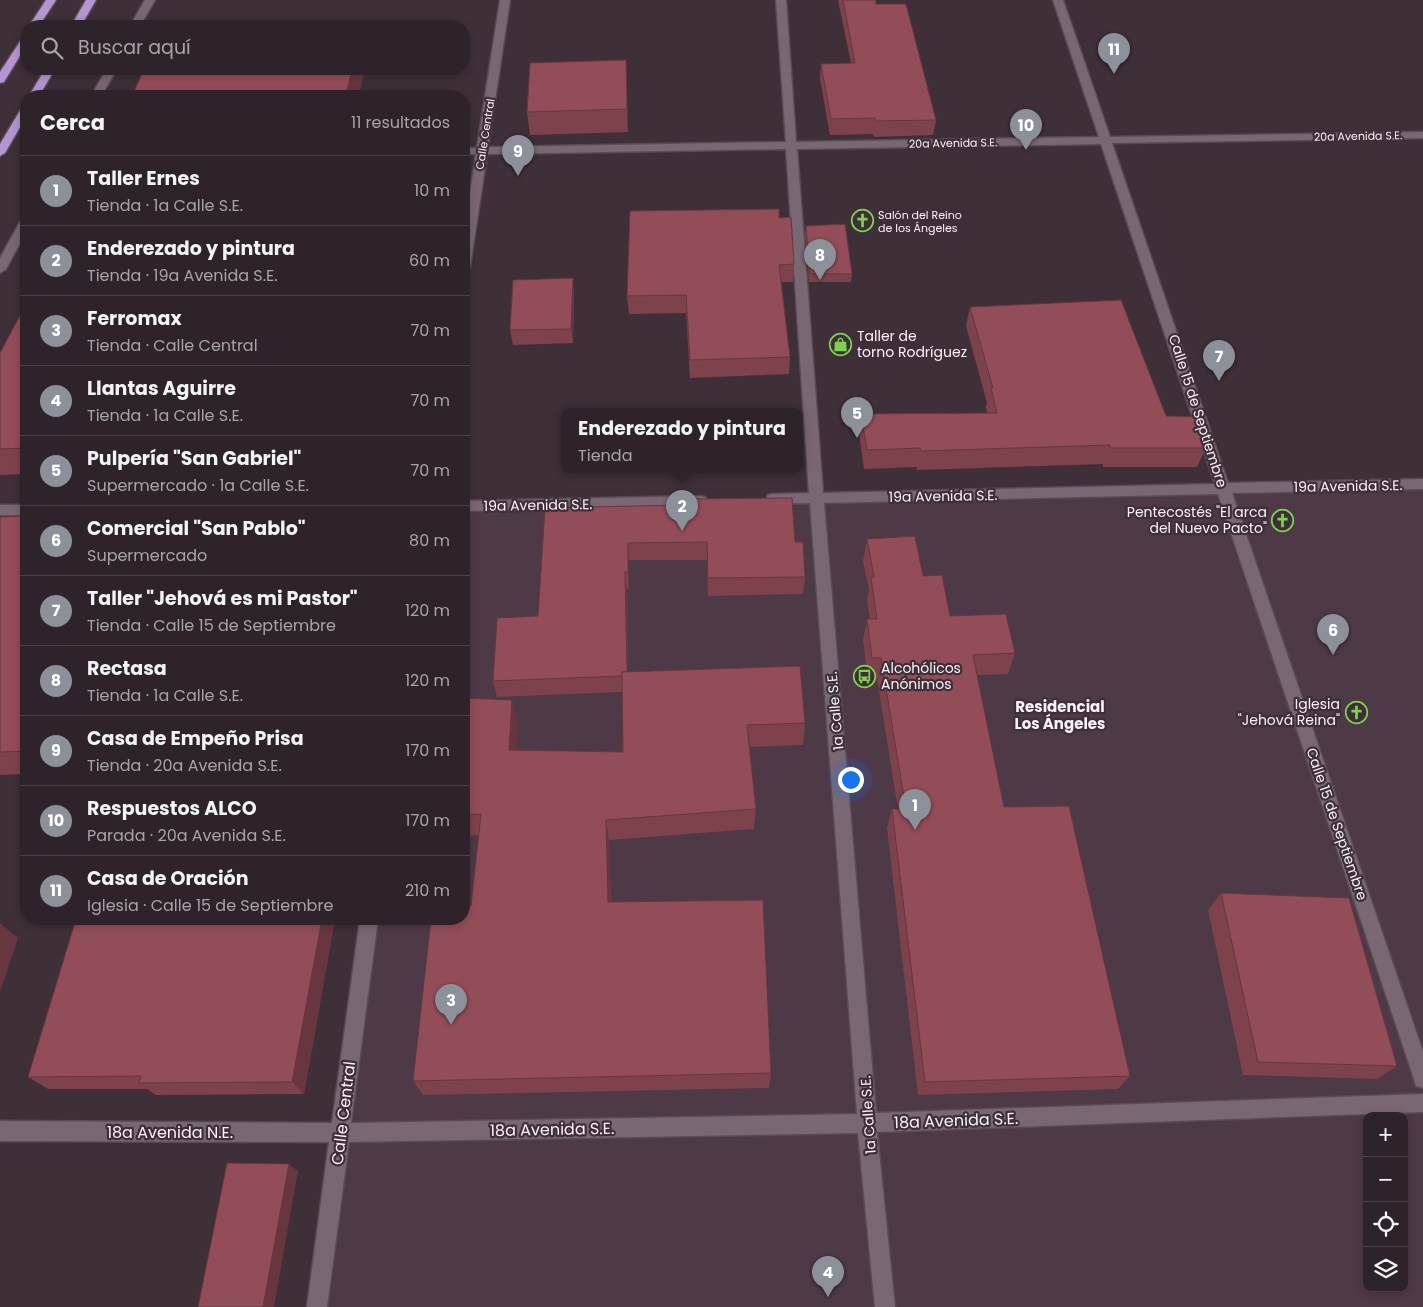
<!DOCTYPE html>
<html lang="es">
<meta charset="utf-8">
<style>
:root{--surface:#2e232b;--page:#3a2f37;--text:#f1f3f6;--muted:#a7a4a9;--line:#494047;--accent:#8c9099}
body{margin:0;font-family:Poppins,sans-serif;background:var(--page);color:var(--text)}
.controls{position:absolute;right:15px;bottom:15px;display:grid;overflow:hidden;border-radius:10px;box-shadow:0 2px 8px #0003}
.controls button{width:45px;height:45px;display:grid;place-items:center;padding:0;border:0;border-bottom:1px solid var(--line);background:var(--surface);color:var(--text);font:25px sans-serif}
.you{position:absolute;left:850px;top:779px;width:18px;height:18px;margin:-12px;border:4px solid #fff;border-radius:50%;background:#1a73e8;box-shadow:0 0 0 8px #1a73e833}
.badge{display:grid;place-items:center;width:32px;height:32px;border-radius:50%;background:var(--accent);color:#fff;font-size:16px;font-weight:700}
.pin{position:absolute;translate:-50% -41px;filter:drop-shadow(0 1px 2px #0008)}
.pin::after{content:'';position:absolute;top:26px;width:18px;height:15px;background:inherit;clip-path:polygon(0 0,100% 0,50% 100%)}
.popup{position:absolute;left:561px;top:408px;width:242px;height:65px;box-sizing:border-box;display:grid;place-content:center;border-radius:10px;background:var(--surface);filter:drop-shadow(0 1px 4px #0005);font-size:16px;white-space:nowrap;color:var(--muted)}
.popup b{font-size:19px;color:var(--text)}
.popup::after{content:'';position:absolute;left:50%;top:100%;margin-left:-10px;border:10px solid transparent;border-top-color:var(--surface)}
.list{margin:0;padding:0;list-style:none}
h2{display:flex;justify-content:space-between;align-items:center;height:65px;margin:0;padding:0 20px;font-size:21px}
h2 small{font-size:16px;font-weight:400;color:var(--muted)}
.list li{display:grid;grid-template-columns:32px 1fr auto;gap:15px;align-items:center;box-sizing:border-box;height:70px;padding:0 20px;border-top:1px solid var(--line)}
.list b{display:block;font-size:19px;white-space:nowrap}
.list p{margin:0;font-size:16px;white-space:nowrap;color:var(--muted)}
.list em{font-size:16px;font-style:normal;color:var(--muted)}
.icon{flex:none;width:28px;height:28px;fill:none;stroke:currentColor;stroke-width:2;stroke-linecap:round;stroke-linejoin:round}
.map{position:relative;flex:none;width:1423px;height:1307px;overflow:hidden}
.search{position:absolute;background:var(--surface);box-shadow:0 2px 8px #0003;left:20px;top:20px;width:450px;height:55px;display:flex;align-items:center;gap:12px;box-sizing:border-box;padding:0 18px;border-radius:20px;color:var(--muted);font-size:19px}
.panel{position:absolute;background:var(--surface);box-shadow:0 2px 8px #0003;left:20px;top:90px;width:450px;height:835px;border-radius:20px}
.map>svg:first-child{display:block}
.built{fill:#4e3947;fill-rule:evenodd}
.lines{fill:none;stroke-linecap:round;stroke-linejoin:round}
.street-casing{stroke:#584b54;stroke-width:3}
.secondary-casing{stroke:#584b54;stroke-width:3}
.highway-casing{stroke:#584b54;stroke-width:3}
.street{fill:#796873;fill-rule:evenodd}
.secondary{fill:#796873;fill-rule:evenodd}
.highway{fill:#b595d1;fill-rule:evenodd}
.wall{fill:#7e424c}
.shaded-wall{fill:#67363e}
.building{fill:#934d58;stroke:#67363e}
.labels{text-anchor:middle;stroke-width:4.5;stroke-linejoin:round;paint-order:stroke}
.far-street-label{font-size:11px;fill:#fbf1f8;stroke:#3e2f39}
.far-poi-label{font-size:11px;fill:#fbf1f8;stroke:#3e2f39;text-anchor:start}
.poi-label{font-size:14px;fill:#fbf1f8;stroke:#3e2f39;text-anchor:start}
.street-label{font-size:14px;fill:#fbf1f8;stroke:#3e2f39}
.neighbourhood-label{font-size:15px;font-weight:bold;fill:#fbf1f8;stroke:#3e2f39}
.near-street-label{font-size:16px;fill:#fbf1f8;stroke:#3e2f39}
</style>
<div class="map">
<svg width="1423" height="1307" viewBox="0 0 1423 1307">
<rect width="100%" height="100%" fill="#3e2f39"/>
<path class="built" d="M1423,484V1307H317L369,919H464V506ZM1367,1116H1404V1288H1367Z"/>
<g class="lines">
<defs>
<g id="street">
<path d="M500,0H510L488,147L786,142L776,0H786L796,142L1099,137L1053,0H1063L1110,137L1423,132V138L1112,143L1228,483L1423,479V489L1232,493L1423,1052V1088L1416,1086L1414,1079L1218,494L824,503L876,1113L1423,1094V1112L877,1132L895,1307H875L858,1133L349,1142L327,1307H307L329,1142L0,1141V1121L332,1123L360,919H378L351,1123L857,1114L810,503L773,504L768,503L766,499L768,495L773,494L809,493L786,149L487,154L470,267L464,271V231L476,154H464V148H477ZM1101,144L1215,484L823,493L797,149Z"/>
<path d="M700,496L705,497L707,501L705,505L700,506L464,511V501Z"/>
<rect x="0" y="505" width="26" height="10"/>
</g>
<g id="secondary">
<path d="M145,0H155L140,26H130Z"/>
<path d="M107,69H117L101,96H91Z"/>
<path d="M26,218V232L6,269L0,273V258L20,222Z"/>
</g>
<g id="highway">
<path d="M46,0H56L39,26H29Z"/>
<path d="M86,0H96L81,26H71Z"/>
<path d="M26,36V46L4,82L0,83V72L23,37Z"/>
<path d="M45,69H55L39,96H29Z"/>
<path d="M26,106V117L5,153L0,156V144L21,109Z"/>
</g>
</defs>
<use href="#street" class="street-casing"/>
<use href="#secondary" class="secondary-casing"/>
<use href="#highway" class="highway-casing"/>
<use href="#street" class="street"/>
<use href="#secondary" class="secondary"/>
<use href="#highway" class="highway"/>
</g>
<g class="wall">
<path d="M838,0H876V4L936,120L933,135L874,137L873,134L830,135L820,79L821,64L851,63Z"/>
<path d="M626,60L628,132L530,135L527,112Z"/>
<path d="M779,218L794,264L793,282H781L790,357L789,374L690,378L686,313L629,314L627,296Z"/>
<path d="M806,226L852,274L851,282H809L805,234Z"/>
<path d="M574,292L573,343L513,345L510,330Z"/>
<path d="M26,304V474L0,475V353Z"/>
<path d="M970,307L1166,416L1206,448L1197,467H1103V464L917,470V467L864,469L859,433L861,414L987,413L986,407L987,403L966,326Z"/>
<path d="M545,508L795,542L805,577L803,594L708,596L707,560H629V589H627L628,672L805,723L803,745L749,747L756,809L754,829L609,840L611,902L771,1073L769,1088L423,1095L413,1081L471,905L479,835L464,836V698L518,722L516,750L623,752L622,692L497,697L493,681L538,616Z"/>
<path d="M26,516V774L0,775V517Z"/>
<path d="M867,539L923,576L950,616L1015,653L1008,674L977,675L1004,807L1130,1076L1118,1089L918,1095L887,828L892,809H898L877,679H868L863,640L867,619H870L867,600L869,590L863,561Z"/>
<path d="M1221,893L1397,1066L1377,1079L1243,1075L1208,910Z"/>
<path d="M335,919L304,1094L156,1095L147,1089H48L28,1077Z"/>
</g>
<g class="shaded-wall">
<path d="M626,60L627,83L628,132L627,109Z"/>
<path d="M352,69H365L359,96H346Z"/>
<path d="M573,278L574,292L573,343L571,329Z"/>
<path d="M628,543L629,560V589L628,572Z"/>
<path d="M625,572L627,589L628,692L627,676Z"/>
<path d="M512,700L518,722L515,771L509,750Z"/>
<path d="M606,820L609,840L611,921L608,902Z"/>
<path d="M322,919H335L304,1094L292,1082Z"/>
<path d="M0,923L18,938L0,992Z"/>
<path d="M289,1164L298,1171L274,1307H263Z"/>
</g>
<g class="building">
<path d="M843,0H876V4H906L936,120L876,121L875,118L831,119L821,64L855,63Z"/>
<path d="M626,60L627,109L527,112L530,63Z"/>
<path d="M144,69H352L346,96H132Z"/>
<path d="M779,209V218L791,217L794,264L779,265L790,357L690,360L686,295L627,296L630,211Z"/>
<path d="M845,224L852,274H810L806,226Z"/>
<path d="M573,278L571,329L510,330L513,280Z"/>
<path d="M1121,300L1166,416L1197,417L1206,448H1110V445L921,451L920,448L867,450L861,414L997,413L991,388H993L970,307Z"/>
<path d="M26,304V448L0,449V353Z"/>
<path d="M792,498L795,542H803L805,577L708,578L707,542L628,543V572H625L627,672H622V676L493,681L497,618L538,616L545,508L681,505V499Z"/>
<path d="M26,516V751L0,752V517Z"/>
<path d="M915,536L923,576L942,575L950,616L1006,614L1015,653L973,655L1004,807L1069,806L1130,1076L925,1082L892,809H906L881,658H872L867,619H877L871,578L874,577L867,539Z"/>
<path d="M800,666L805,723L747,725L756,809L606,820L608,902L763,900L771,1073L413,1081L431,919H464V906L471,905L481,814L464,815V698L512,700L509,750L623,752L622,672Z"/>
<path d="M1221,893L1349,898L1397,1066L1258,1062Z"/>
<path d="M76,919H322L292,1082L139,1083L141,1076L28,1077Z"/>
<path d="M227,1163L289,1164L263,1307H198Z"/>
</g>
<defs>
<symbol id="church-ring" viewBox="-11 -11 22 22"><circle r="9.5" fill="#3e2f39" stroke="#80d051" stroke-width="1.5"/><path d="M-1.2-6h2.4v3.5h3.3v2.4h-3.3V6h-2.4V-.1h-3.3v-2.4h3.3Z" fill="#80d051"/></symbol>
<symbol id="shop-ring" viewBox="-11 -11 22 22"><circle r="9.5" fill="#3e2f39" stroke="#80d051" stroke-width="1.5"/><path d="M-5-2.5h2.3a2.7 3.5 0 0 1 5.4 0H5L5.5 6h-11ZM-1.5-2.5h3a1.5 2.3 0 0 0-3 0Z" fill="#80d051"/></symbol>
<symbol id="bus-ring" viewBox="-11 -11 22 22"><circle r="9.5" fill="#3e2f39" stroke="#80d051" stroke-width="1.5"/><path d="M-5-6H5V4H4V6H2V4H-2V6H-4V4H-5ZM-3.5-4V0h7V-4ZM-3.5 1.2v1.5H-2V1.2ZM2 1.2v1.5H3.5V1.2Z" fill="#80d051"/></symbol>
</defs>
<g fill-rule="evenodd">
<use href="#church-ring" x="850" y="208" width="25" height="25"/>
<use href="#shop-ring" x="828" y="332" width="25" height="25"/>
<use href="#church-ring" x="1270" y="508" width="25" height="25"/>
<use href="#bus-ring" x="852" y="664" width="25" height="25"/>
<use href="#church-ring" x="1344" y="700" width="25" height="25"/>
</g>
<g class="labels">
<g class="far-street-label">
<text transform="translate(485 134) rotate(-81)" y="4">Calle Central</text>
<text transform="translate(1358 136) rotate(-1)" y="4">20a Avenida S.E.</text>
<text transform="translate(953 143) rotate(-1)" y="4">20a Avenida S.E.</text>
</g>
<g class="far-poi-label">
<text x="878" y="219">Salón del Reino<tspan x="878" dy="13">de los Ángeles</tspan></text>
</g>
<g class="poi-label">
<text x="857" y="341">Taller de<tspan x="857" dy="16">torno Rodríguez</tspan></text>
<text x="1267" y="517" text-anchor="end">Pentecostés "El arca<tspan x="1267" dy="16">del Nuevo Pacto"</tspan></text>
<text x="881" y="673">Alcohólicos<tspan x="881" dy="16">Anónimos</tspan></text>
<text x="1340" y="709" text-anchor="end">Iglesia<tspan x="1340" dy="16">"Jehová Reina"</tspan></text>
</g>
<g class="street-label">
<text transform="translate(1198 411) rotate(72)" y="5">Calle 15 de Septiembre</text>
<text transform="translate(1348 486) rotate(-1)" y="5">19a Avenida S.E.</text>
<text transform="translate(943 496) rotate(-1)" y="5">19a Avenida S.E.</text>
<text transform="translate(538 505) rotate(-1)" y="5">19a Avenida S.E.</text>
<text transform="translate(835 711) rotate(-95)" y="5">1a Calle S.E.</text>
<text transform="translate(1337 824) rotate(71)" y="5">Calle 15 de Septiembre</text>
<text transform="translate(868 1115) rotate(-94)" y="5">1a Calle S.E.</text>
</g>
<g class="neighbourhood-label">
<text x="1060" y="712">Residencial<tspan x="1060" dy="17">Los Ángeles</tspan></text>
</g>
<g class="near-street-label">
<text transform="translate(343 1113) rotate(-83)" y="6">Calle Central</text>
<text transform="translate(956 1120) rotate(-2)" y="6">18a Avenida S.E.</text>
<text transform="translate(552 1129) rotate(-1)" y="6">18a Avenida S.E.</text>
<text x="170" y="1138">18a Avenida N.E.</text>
</g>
</g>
</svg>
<div class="controls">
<button>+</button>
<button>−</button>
<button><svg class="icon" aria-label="locate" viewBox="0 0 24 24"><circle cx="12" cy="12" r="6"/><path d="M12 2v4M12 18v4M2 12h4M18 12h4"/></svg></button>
<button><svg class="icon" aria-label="layers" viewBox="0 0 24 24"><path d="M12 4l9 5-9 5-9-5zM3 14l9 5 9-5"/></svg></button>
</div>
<div class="you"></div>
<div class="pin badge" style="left:915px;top:830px">1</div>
<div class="pin badge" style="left:682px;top:531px">2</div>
<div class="popup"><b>Enderezado y pintura</b>Tienda</div>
<div class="pin badge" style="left:451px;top:1025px">3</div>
<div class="pin badge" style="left:828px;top:1297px">4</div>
<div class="pin badge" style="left:857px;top:438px">5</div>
<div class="pin badge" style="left:1333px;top:655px">6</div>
<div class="pin badge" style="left:1219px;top:381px">7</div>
<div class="pin badge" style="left:820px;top:280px">8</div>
<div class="pin badge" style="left:518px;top:176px">9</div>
<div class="pin badge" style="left:1026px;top:150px">10</div>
<div class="pin badge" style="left:1114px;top:74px">11</div>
<div class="search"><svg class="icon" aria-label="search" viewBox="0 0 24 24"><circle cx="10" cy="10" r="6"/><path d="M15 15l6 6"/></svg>Buscar aquí</div>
<section class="panel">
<h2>Cerca<small>11 resultados</small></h2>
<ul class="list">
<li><span class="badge">1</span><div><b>Taller Ernes</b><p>Tienda · 1a Calle S.E.</p></div><em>10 m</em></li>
<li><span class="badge">2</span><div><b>Enderezado y pintura</b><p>Tienda · 19a Avenida S.E.</p></div><em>60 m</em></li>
<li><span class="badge">3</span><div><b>Ferromax</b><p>Tienda · Calle Central</p></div><em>70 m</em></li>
<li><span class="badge">4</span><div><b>Llantas Aguirre</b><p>Tienda · 1a Calle S.E.</p></div><em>70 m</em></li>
<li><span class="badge">5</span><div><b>Pulpería &quot;San Gabriel&quot;</b><p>Supermercado · 1a Calle S.E.</p></div><em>70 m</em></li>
<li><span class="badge">6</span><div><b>Comercial &quot;San Pablo&quot;</b><p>Supermercado</p></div><em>80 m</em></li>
<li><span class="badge">7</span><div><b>Taller &quot;Jehová es mi Pastor&quot;</b><p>Tienda · Calle 15 de Septiembre</p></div><em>120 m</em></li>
<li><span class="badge">8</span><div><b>Rectasa</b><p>Tienda · 1a Calle S.E.</p></div><em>120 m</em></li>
<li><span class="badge">9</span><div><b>Casa de Empeño Prisa</b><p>Tienda · 20a Avenida S.E.</p></div><em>170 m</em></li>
<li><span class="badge">10</span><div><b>Respuestos ALCO</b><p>Parada · 20a Avenida S.E.</p></div><em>170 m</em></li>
<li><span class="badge">11</span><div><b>Casa de Oración</b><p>Iglesia · Calle 15 de Septiembre</p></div><em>210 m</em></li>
</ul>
</section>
</div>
